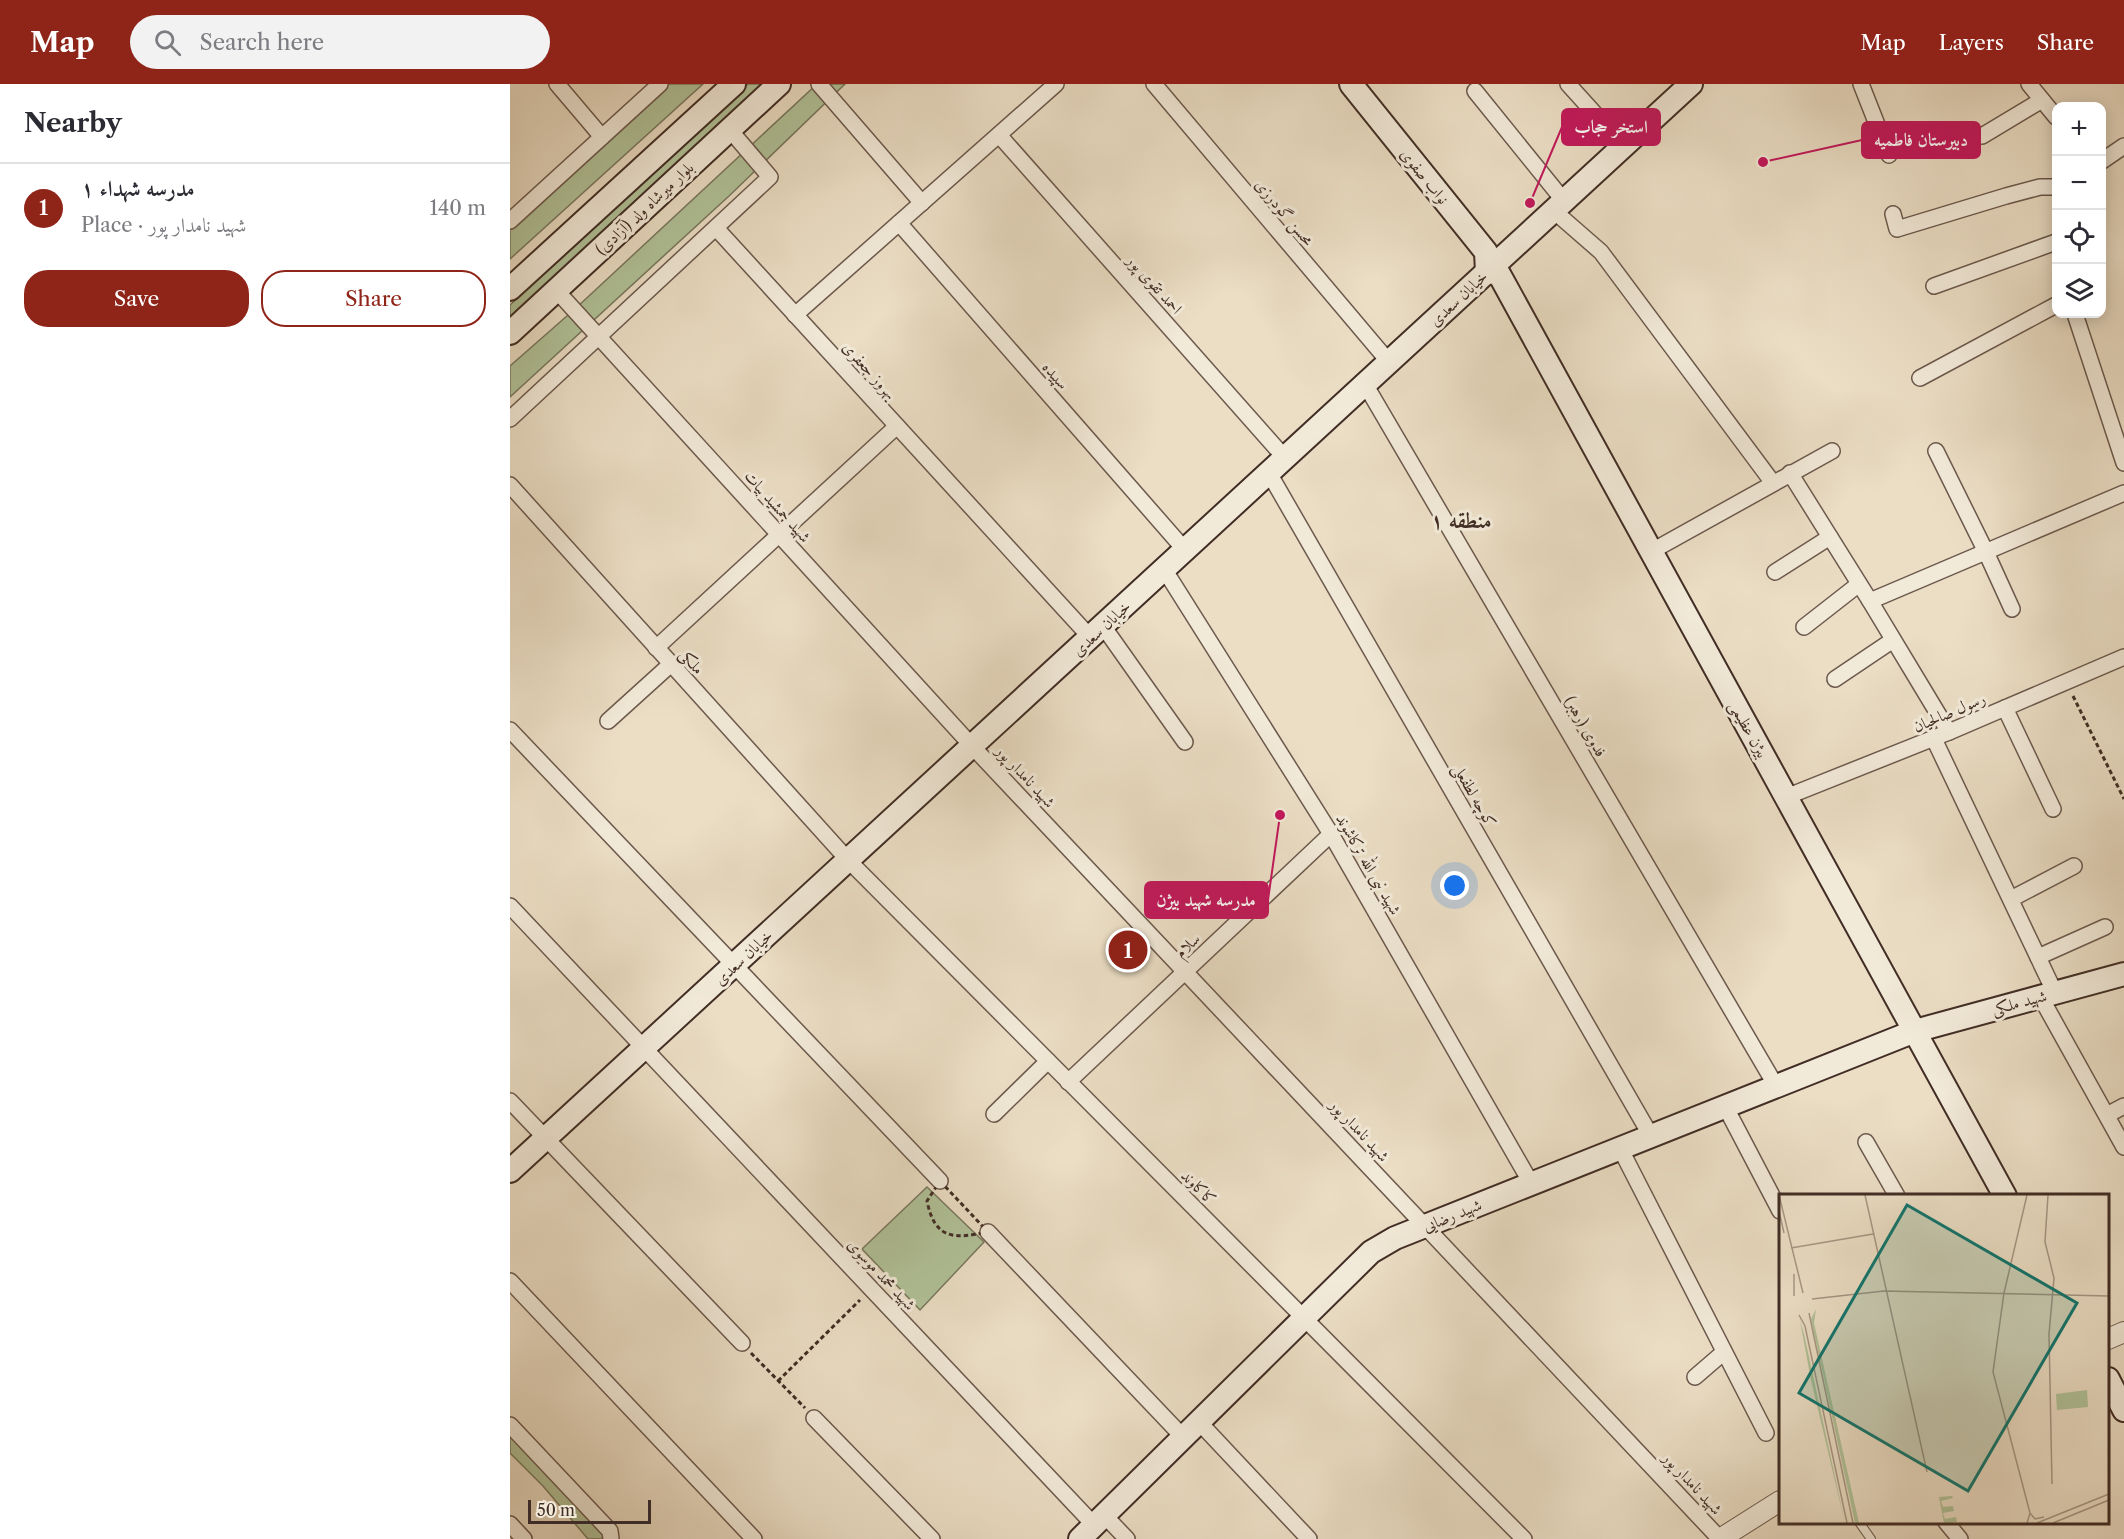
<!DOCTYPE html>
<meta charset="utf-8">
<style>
:root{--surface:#fff;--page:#f2f2f3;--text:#2b2b33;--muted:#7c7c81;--line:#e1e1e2;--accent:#8f2418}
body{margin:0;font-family:"Libre Caslon Text",Amiri,serif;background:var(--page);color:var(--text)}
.controls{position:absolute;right:18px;top:18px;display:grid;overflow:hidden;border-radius:12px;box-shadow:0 3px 15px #0003}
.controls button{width:54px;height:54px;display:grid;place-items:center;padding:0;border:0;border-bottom:2px solid var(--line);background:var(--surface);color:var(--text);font:30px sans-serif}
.scale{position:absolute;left:18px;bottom:15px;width:123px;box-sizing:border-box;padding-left:6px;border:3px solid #412d25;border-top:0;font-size:16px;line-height:21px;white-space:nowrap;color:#412d25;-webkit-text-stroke:4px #f2ead9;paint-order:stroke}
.you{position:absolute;left:945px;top:802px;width:21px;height:21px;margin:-15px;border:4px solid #fff;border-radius:50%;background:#1a73e8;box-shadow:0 0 0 9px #1a73e833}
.badge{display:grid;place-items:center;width:39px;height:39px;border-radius:50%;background:var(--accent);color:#fff;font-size:20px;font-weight:700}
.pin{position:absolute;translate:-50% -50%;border:3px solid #fff;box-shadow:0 2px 6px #0006}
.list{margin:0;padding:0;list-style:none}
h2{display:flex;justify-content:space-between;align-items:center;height:78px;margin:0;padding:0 24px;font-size:26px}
h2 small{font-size:20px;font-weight:400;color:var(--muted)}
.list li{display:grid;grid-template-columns:39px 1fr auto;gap:18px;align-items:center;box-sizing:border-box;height:90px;padding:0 24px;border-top:2px solid var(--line)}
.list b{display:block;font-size:22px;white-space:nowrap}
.list p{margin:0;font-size:20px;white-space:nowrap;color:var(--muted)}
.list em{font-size:20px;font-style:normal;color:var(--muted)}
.actions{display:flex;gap:12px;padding:18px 24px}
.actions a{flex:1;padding:14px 0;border:2px solid var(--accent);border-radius:24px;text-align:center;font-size:21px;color:var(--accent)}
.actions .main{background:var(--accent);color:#fff}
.icon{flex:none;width:33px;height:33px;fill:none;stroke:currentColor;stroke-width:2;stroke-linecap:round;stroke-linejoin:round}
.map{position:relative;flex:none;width:1614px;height:1455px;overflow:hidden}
header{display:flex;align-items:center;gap:36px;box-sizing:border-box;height:84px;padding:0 30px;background:var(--accent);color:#fff}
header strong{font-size:28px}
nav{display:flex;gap:33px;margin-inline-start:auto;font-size:21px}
.search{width:420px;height:54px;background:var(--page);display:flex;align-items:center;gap:15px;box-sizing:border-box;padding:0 21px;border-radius:33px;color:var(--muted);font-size:22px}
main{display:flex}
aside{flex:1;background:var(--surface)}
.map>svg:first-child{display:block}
.green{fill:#b1c299;stroke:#79785f;stroke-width:1.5}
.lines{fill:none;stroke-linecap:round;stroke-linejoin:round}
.service-casing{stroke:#6c594d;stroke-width:10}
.minor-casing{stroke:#6c594d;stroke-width:18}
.tertiary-casing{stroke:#6c594d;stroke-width:22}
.secondary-casing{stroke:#412d25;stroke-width:26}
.path{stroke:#412d25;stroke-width:3;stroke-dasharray:4.5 3;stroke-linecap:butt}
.service{stroke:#f2ead9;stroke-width:8}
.minor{stroke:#f2ead9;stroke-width:15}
.tertiary{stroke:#f2ead9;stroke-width:20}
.secondary{stroke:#f2ead9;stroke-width:22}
.labels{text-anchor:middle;stroke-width:6;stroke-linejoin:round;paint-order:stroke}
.street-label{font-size:16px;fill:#412d25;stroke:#f2ead9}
.district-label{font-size:22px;font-weight:bold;fill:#412d25;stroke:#f2ead9}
.inset-road{fill:none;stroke:#a79785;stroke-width:1.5}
.view{fill:#0f766e;fill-opacity:0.15;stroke:#0f766e;stroke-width:3}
.inset-edge{fill:none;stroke:#412d25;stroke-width:3}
.leader{fill:none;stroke:#c2185b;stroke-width:2}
.callout-dot{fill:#c2185b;stroke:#f2ead9;stroke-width:2}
.callout{fill:#c2185b;stroke:#c2185b;stroke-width:2}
.callout-label{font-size:18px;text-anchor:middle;font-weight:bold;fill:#fff}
</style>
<header>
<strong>Map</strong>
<div class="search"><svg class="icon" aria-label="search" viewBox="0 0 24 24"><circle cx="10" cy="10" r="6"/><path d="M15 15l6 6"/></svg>Search here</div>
<nav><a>Map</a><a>Layers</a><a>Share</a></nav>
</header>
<main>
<aside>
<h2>Nearby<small></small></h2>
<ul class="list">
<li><span class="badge">1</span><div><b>مدرسه شهداء ۱</b><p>Place · شهید نامدار پور</p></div><em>140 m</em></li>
</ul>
<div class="actions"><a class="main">Save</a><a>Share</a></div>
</aside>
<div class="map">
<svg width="1614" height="1455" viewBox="0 0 1614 1455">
<rect width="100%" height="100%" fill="#ebdec5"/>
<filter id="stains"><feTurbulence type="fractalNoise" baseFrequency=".00333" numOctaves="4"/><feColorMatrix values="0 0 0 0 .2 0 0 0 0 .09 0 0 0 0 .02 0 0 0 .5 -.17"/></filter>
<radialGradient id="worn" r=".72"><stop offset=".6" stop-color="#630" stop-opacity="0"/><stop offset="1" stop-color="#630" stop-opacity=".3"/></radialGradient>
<g class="green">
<path d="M159,0H193L0,175V146Z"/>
<path d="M238,0H259L0,240V221Z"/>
<path d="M307,0H335L219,112L0,313V282L66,224Z"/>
<path d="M417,1103L474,1158L410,1226L352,1165Z"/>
<path d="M0,1352L94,1451V1455H78L33,1402L0,1369Z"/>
</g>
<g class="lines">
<defs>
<path id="service" d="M1349,1438L1361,1455"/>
<g id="minor">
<path d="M47,0L92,53"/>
<path d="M309,0L412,119"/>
<path d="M644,0L879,278"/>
<path d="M1058,0L1114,62"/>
<path d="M1351,0L1379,71"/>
<path d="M1519,0L1546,33"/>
<path d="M965,7L1054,117"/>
<path d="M489,51L775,374"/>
<path d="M1472,52L1532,16"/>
<path d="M1592,77L1614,62"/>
<path d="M1044,127L1091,168L1263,399"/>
<path d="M1383,130L1387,145L1496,112L1530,103H1546"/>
<path d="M0,137L150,0"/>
<path d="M389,139L675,466"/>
<path d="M206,144L580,553"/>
<path d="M1424,202L1546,158"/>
<path d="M46,206L462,662L1210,1455"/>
<path d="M1565,230L1614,379"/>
<path d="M285,231L546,0"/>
<path d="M1410,294L1546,221"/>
<path d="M855,300L1266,1002"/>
<path d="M0,335L260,93L220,46"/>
<path d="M1426,367L1476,468L1502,525"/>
<path d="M759,389L1141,1052"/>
<path d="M1280,389L1360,517L1439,648"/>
<path d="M0,401L338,776L1014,1455"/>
<path d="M1142,467L1322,367"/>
<path d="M654,485L821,750L1021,1099"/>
<path d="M1265,488L1320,453"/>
<path d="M1360,517L1614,409"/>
<path d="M593,542L675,658"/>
<path d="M1294,543L1349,500"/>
<path d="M146,564L387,342"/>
<path d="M1325,595L1383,556"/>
<path d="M1495,624L1543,725"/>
<path d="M98,637L161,580"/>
<path d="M0,646L430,1097"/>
<path d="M1424,655L1545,909"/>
<path d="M1276,713L1439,648L1614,573"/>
<path d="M1501,815L1564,782"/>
<path d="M0,822L584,1441"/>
<path d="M1528,873L1595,843"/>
<path d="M1530,912L1614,1063"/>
<path d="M558,998L821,750"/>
<path d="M0,1017L232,1259"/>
<path d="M1215,1022L1270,1127"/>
<path d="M484,1030L538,977"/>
<path d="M1597,1031L1614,1022"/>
<path d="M1356,1058L1387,1112"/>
<path d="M1110,1064L1256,1349"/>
<path d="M478,1148L673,1353"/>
<path d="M0,1197L244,1455"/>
<path d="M1185,1293L1214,1268"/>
<path d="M304,1334L422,1455"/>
<path d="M689,1338L799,1455"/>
<path d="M0,1341L100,1447L101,1455"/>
<path d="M594,1431L617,1455"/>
<path d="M1436,1438L1450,1455"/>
<path d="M0,1440L14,1455"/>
</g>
<g id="tertiary">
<path d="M1598,1255L1614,1248"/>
<path d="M1210,1455L1270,1417"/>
</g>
<g id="secondary">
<path d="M841,0L976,168L977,188L989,190L1495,1112"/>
<path d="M0,205L224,0"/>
<path d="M0,249L269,0"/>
<path d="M0,1087L1181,0"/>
<path d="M1598,1295L1614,1326"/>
<path d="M570,1455L861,1168L885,1154L1405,947L1614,890"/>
</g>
</defs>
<use href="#service" class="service-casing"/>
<use href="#minor" class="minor-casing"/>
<use href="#tertiary" class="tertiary-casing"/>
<use href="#secondary" class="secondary-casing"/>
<g class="path">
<path d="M1563,612L1614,715"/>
<path d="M430,1097L478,1148C444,1155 425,1156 417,1117Z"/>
<path d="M241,1269L295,1324"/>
<path d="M268,1297L350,1216"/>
</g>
<use href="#service" class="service"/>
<use href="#minor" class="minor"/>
<use href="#tertiary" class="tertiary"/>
<use href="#secondary" class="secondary"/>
</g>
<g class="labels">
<g class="street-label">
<text transform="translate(915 92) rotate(51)" y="6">نواب صفوی</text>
<text transform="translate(134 124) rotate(-43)" y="6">بلوار میرشاه ولد (آزادی)</text>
<text transform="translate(775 128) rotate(50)" y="6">محسن گودرزی</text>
<text transform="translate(645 200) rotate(48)" y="6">احمد تقوی پور</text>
<text transform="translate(948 214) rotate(-43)" y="6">خیابان سعدی</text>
<text transform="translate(360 286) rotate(48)" y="6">بهروز جعفری</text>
<text transform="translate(546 291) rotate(49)" y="6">سپیده</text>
<text transform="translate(268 422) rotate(48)" y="6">شهید جمشید بیات</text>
<text transform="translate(591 544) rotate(-43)" y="6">خیابان سعدی</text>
<text transform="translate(182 577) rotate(48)" y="6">ملکی</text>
<text transform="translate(1439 628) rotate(-23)" y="6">رسول صالحیان</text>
<text transform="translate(1076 642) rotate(60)" y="6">فدوی (رهبر)</text>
<text transform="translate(1239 645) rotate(61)" y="6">بیژن عظیمی</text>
<text transform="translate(516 692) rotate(47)" y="6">شهید نامدار پور</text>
<text transform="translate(965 711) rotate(60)" y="6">کوچه لطفعلی</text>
<text transform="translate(859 780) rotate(60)" y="6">شهید نبی الله ترکاشوند</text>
<text transform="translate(677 861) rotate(-43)" y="6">سلام</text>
<text transform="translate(233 873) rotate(-43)" y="6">خیابان سعدی</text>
<text transform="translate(1509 918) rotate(-15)" y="6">شهید ملکی</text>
<text transform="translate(850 1046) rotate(47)" y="6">شهید نامدار پور</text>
<text transform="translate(689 1103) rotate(45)" y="6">کاکاوند</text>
<text transform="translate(942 1131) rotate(-22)" y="6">شهید رضایی</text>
<text transform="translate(372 1190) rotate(47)" y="6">شهید محمد موسوی</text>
<text transform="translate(1183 1399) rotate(47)" y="6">شهید نامدار پور</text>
</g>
<g class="district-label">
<text x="951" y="444">منطقه ۱</text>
</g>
</g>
<g transform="translate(1269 1110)">
<rect width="330" height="330" fill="#ebdec5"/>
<path d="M37,115L35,129L80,329H76L32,125ZM21,127L25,140L66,329L32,186ZM308,196L309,213L278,216L277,200ZM173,302L174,304L162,307L164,313L174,312L175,317L164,319L166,325L177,323L178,328L165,329L160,303Z" fill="#b1c299"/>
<path class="inset-road" d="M0,1L24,99M86,1L148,278M248,1L225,99L214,178L251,319M269,1L266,48L275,84L270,140L273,290M0,17L5,39M12,54L94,40M15,80V102M33,105L105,97L330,102M30,119L74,329M20,121L26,132L68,329M248,329L251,319L256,325L265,323M258,329L330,300M274,329L330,306"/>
<path class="view" d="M128,11L298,109L189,297L20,199Z"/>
<rect width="330" height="330" class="inset-edge"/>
</g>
<path class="leader" d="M1020 119L1052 43M1253 78L1352 56M770 731L758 816"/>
<g class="callout-dot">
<circle cx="1020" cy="119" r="6"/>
<circle cx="1253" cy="78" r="6"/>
<circle cx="770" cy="731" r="6"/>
</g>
<g class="callout">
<rect x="1052" y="25" width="98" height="36" rx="6"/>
<rect x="1352" y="38" width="118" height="36" rx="6"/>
<rect x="635" y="798" width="123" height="36" rx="6"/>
</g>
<g class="callout-label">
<text x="1101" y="49">استخر حجاب</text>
<text x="1411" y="62">دبیرستان فاطمیه</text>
<text x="696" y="822">مدرسه شهید بیژن</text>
</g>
<rect width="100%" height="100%" filter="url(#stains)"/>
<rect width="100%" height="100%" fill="url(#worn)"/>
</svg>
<div class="controls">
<button>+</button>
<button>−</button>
<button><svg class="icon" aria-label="locate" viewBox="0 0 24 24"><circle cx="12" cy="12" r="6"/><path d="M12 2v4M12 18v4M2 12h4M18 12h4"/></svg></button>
<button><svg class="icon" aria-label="layers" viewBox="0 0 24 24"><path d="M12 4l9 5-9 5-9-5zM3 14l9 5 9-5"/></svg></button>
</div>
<div class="scale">50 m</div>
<div class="you"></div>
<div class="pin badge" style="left:618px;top:866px">1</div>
</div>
</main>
